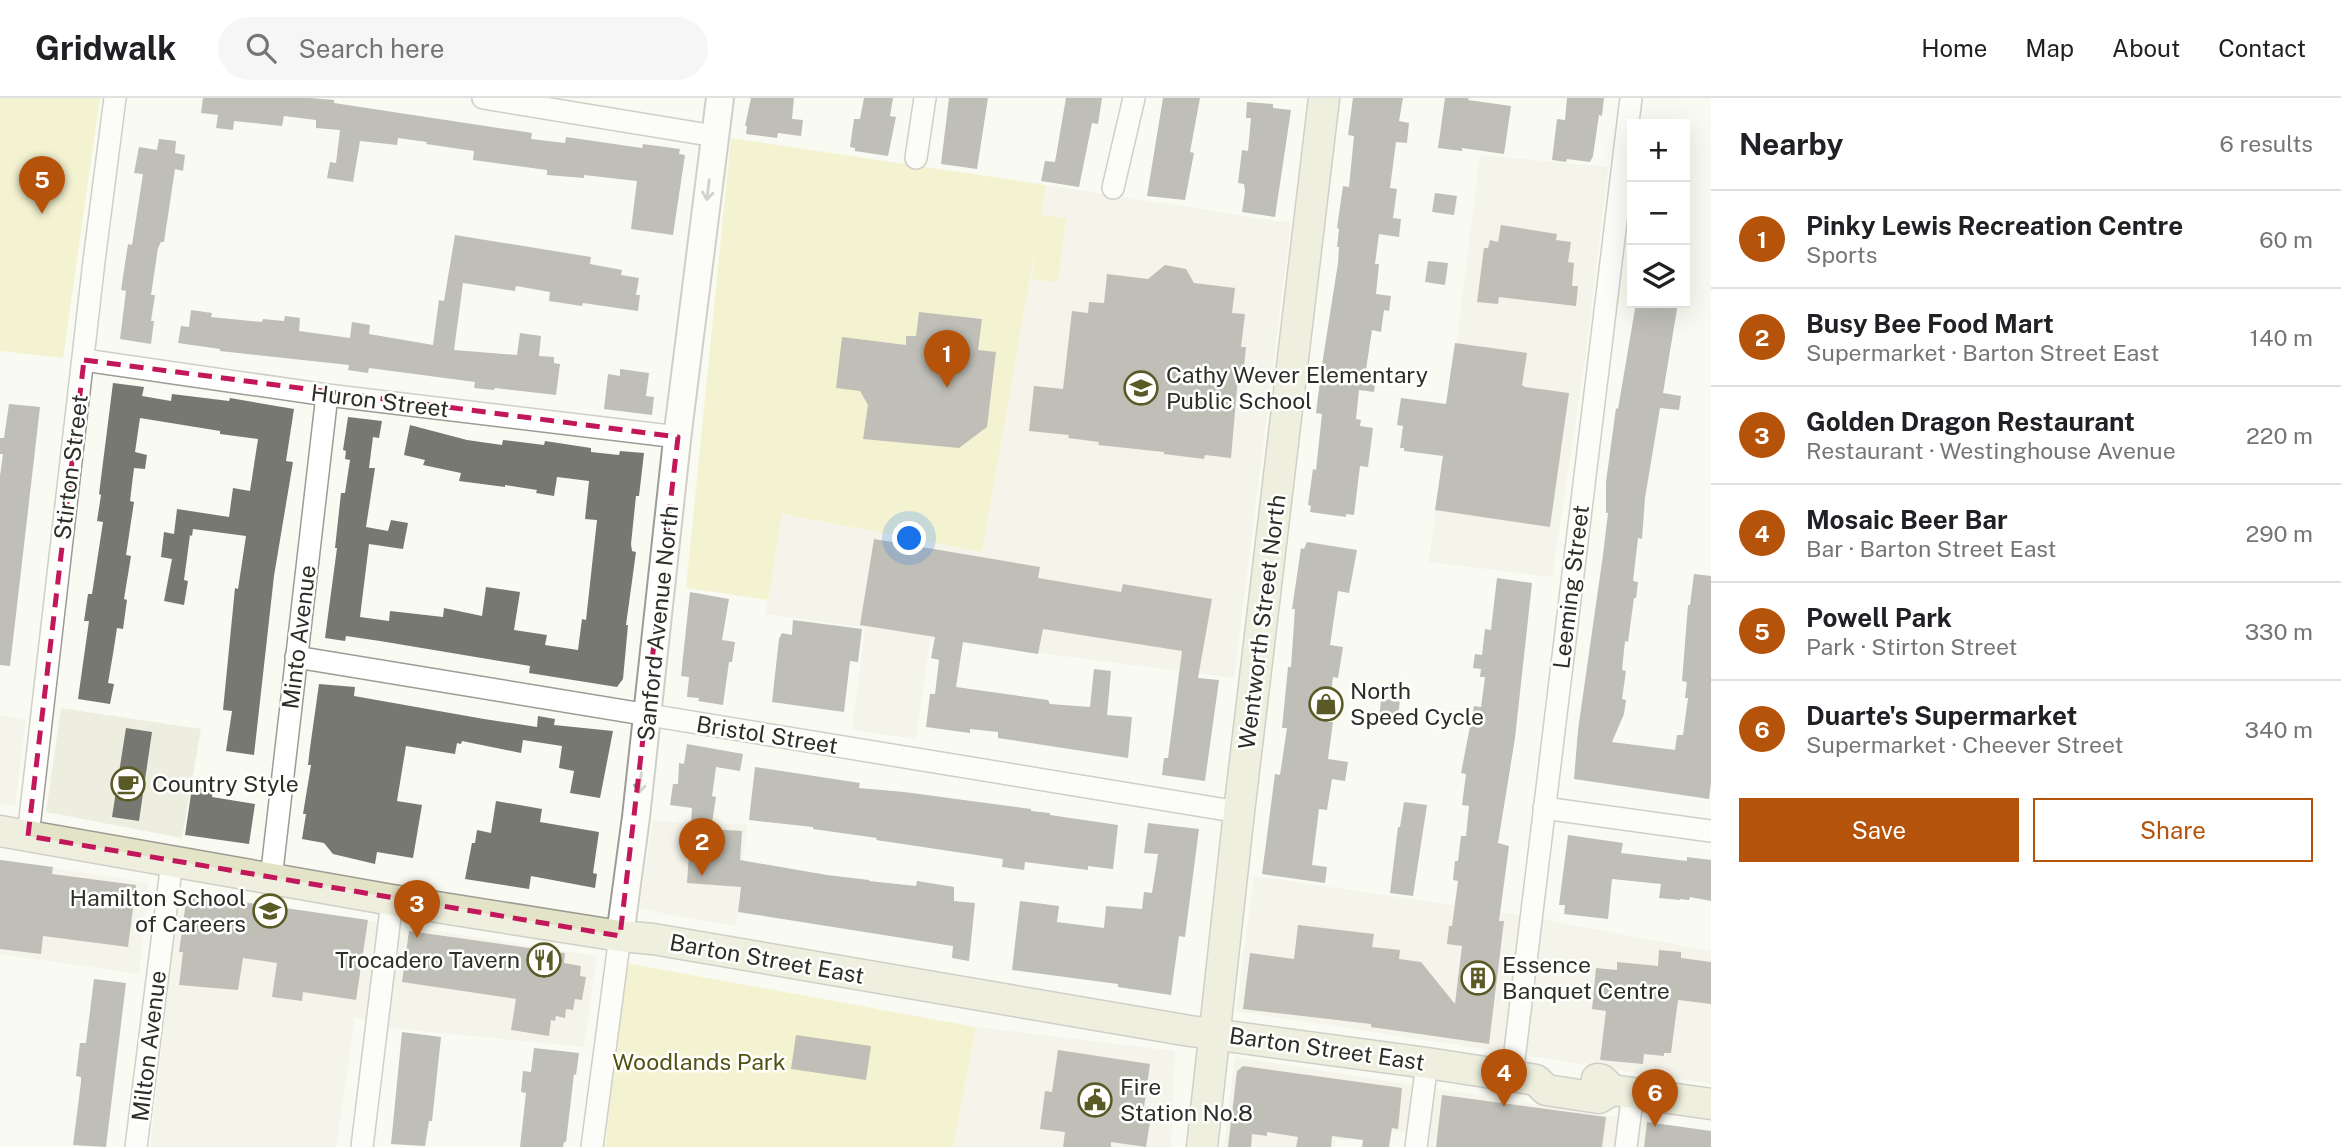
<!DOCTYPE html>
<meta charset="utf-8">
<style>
:root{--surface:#fff;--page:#f6f6f6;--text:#202124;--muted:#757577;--line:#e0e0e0;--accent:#b45309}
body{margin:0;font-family:"Public Sans",sans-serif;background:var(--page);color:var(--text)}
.controls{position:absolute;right:21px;top:21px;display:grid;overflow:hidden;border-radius:0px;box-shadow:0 7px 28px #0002}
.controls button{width:63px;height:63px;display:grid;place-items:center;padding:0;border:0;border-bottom:2px solid var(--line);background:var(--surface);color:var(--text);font:35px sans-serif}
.you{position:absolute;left:910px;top:441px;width:24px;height:24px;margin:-18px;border:5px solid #fff;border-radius:50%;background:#1a73e8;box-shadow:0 0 0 10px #1a73e833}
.badge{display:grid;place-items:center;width:46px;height:46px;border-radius:50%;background:var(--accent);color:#fff;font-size:23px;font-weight:700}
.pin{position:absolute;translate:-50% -58px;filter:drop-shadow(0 2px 4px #0008)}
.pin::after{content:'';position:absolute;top:37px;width:24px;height:21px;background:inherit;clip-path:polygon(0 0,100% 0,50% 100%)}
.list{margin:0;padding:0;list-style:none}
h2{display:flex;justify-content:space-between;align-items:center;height:91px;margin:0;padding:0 28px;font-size:30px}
h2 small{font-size:23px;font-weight:400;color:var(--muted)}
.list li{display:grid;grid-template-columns:46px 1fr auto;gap:21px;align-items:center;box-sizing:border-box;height:98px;padding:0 28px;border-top:2px solid var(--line)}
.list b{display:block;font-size:26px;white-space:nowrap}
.list p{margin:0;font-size:23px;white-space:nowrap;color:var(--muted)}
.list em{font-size:23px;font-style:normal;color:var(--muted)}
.actions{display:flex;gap:14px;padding:21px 28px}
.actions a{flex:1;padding:16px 0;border:2px solid var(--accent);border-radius:0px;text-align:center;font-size:24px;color:var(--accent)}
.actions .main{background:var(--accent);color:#fff}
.icon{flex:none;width:38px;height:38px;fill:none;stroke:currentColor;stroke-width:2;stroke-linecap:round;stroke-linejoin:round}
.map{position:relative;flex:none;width:1711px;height:1049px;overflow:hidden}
header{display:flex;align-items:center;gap:42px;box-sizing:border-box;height:98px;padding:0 35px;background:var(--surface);border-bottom:2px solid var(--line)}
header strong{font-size:33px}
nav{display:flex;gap:38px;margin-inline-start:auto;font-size:24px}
.search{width:490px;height:63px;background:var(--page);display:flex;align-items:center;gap:18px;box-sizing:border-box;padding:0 24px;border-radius:38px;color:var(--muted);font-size:26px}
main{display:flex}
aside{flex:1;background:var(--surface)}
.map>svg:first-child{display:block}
.built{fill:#edeedf}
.green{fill:#ebecaa}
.building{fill:#787872}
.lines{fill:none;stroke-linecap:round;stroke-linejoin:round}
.minor-casing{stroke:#9c9c95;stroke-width:24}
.tertiary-casing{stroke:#9c9c95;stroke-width:30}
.secondary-casing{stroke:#9c9c95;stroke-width:33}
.minor{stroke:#fff;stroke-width:21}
.tertiary{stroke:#fff;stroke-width:26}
.secondary{stroke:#e3e3c8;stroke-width:30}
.oneway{stroke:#a0a09f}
.marked{fill:none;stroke:#c2185b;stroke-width:5;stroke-dasharray:14 9;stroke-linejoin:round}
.labels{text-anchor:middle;stroke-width:5;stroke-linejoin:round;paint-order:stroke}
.poi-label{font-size:23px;fill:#2d2d2a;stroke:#fffffe;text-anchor:start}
.street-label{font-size:23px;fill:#2d2d2a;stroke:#fffffe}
.park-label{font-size:23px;fill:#525213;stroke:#fffffe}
</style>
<header>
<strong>Gridwalk</strong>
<div class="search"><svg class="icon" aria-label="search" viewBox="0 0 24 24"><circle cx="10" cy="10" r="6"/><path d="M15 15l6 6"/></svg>Search here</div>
<nav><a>Home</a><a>Map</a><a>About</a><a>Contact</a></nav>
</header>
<main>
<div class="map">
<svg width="1711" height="1049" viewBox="0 0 1711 1049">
<rect width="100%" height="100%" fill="#f9faf2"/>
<g class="built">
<path d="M1480,57L1608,69L1586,256L1552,479L1429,464Z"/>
<path d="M1046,87L1291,125L1234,580L930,541L916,641L852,632L865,530L765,516L781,416L982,454Z"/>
<path d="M61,610L201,631L182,740L46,714Z"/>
<path d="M0,617L26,621L15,708L0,706Z"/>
<path d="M653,723L747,727L736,828L639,811Z"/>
<path d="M0,761L148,785L139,876L0,856Z"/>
<path d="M1254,778L1514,816L1711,853V986L1236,913Z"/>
<path d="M176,793L597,858L584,949L391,930L355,919L336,1049H150L168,892Z"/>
<path d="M976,929L1175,953L1171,1049H953Z"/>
<path d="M1235,959L1711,1034V1049H1426L1427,1038L1353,1028L1349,1042L1336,1041L1335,1049H1224Z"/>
</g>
<g class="green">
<path d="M0,0H100L63,260L0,253Z"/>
<path d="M731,40L1046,87L1041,117L1066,120L1058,184L1032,181L1035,151L982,454L782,416L768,502L686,490Z"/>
<path d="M626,865L976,929L953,1049H605Z"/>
</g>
<g class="building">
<path d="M203,0H309L334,2V5L532,35L531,41L565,45L566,39L642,50L643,46L680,51L679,56L685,57L673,137L631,131L637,83L584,77V80L547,77V72L473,62L474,53L426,46L427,44L398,40L397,47L360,43L353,84L327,80L330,64L336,65L340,32L316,30V22L284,18L282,28L234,23L233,32L216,30L218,17L201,15Z"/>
<path d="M751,0H794L792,21L803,22L801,38L778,35L777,40L746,36L747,28H745Z"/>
<path d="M864,0H893L890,18L896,19L888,58L855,53V50L850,49L854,21H860Z"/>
<path d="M949,0H988L977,71L941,66Z"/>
<path d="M1066,0H1102L1098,26L1092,25L1079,89L1041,83L1045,63L1055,64Z"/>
<path d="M1163,0H1200L1190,54L1194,55L1185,102L1147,98Z"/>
<path d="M1353,0H1403L1399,23L1409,25L1407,45L1396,44L1390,90L1397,91L1393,120L1401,121L1399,139L1379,136L1375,166H1379L1376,196L1391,198L1389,213L1384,212L1381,234L1372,232L1365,278L1376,279L1374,294L1359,292L1356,321L1361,322L1360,328L1373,330L1368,369L1360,368L1354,417L1346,416V419L1310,414L1311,408L1308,407L1313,371L1316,372L1322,316L1316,315L1322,267L1338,165L1339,149H1337L1339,131L1337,130L1343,88L1349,89L1354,38L1348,37Z"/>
<path d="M1445,0H1469L1468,2L1511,8L1504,56L1462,50V53L1438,50Z"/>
<path d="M1567,0H1604L1602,18L1599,17L1593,58L1590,64L1567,61L1566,64L1552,62L1557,21L1565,22Z"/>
<path d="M1247,4L1273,6V10L1291,12L1275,119L1242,114L1245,93L1244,86L1238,85L1242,52L1248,53L1251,20H1246Z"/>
<path d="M159,41L176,43L175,55L185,57L183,73L175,71L164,144H161L158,150L151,197H155L151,223H154L151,246L120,241L126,193L121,192L128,146L132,147L143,76L134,75L139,49L157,52Z"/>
<path d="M1435,95L1457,98L1454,117L1432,114Z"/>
<path d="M1501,127L1557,136L1556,142L1571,144L1568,164L1574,165L1572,188H1578L1576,208L1499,199L1498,206L1477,204L1484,150H1488L1490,142L1498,144Z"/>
<path d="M455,137L591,159L590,166L622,172L621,177L639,180L636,197H640L638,213L583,205L582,208L549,203L550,194L516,188L515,193L463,185L454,252L517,257L520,235L541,238L539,258L554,259V265L560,266L556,297L495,290L494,292L474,290L475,284L369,270L368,275L348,272L349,267L220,253V251L178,245L181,228L189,229L191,212L212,215L211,219L262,224L263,221L284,223L285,218L300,220L299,233L350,240L352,224L370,227L369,236L433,247L439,202L444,203Z"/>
<path d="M1428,163L1448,165L1445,187L1425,184Z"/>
<path d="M1165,167L1186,171L1194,185L1235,190L1232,215L1245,216L1241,249H1246L1243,279H1238L1231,360L1205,357L1204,361L1164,356V354L1098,347L1099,344L1068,340L1069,337L1029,333L1034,288L1063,291L1072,213L1088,215L1089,204L1104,205L1107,176L1148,181Z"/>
<path d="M1636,205H1678L1663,295L1681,298L1679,312L1660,310L1645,400L1642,441L1638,440L1633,483L1638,484L1636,500H1634L1628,544L1625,543L1622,572L1626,573L1622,601L1626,602L1624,616L1612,644L1675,652L1677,637H1683L1688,600H1685L1687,584L1682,583L1688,507H1690L1694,476L1711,478V685L1709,701L1574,681L1578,632L1603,457L1608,415H1606V384L1616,310L1618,311Z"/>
<path d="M919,214L982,221L978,252L996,254L987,329L959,350L863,341L868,307L860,293L836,290L842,239L906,247V238H916Z"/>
<path d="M1455,245L1527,255L1522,287L1525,289L1569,295L1550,429L1435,412L1443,358L1404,353V350H1400L1403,328L1397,327L1401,300L1446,306Z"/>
<path d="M620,271L649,275L646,298L654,299L652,317L604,311L608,276L620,278Z"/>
<path d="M113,285L144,289L142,298L171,303L172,296L229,303L230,300L294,311L286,363L293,364L274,478L254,657L226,653L232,613L223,612L235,490L238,491L246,438L193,431L192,438L190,437L184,482L188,483L184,507L164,503L172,461L161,459L164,434L174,436L177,411L229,419L233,390L250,393L258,341L220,336V333L140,320L135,354L147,357L145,371L134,370L130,403L134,404L126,457L131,458L124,501L127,502L123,531L117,530L113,556L108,585L114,586L110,606L78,601L89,523H84L88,496H92L103,424L97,423L101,397L99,396Z"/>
<path d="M9,306L40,309L10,568L0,567V378L3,356H0V340H4Z"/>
<path d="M348,319L382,323L379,340L373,339L369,370H375L366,429L388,433L391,422L408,425L403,451L369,446L360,519L389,523L390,513L443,519L444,510L482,518L486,489L520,494L514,532L547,537L545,547L578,552L582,521L586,522L597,422L585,421L589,383L557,379L554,398L536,395L537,392L505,387V389L459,383L461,375L423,367L425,362L404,357L410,327L467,342L502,347L503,342L544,347L545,343L591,350V354L619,357L620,353L644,355L639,398H636L631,446L632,453L636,454L626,527H628L623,581L617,589L529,575L530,568L380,543L346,538L345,543L325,540L337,450H335L341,395H345L350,362L345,361L346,353L343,352Z"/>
<path d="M874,441L1040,469L1038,480L1121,494L1123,486L1212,501L1198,580L1219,582L1205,683L1162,677L1164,660H1168L1182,553L1043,531L1038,556L963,544L956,589L1048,602L1050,606L1090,609L1094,571L1111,573L1107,617L1132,619L1128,660L998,640V634L970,631V635L926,629L930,596H935L939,562L931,560L935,539L860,527Z"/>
<path d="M1307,444L1357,452L1349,495L1338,493L1330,547L1343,549L1338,580L1333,579L1327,624H1333L1328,661L1348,664L1345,683L1332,681L1327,712L1319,711L1312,767L1327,769L1325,785L1262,776L1275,676L1280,677L1287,630H1282L1288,569H1291L1295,511H1292L1301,450L1304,451Z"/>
<path d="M1497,480L1532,485L1515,640L1498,745L1509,748L1499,823H1504L1489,946L1371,929V926L1243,911L1250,855L1294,861L1298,827L1374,836L1372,849L1400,852L1399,861L1421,864L1455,906L1462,848L1447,846L1449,828H1452L1458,783L1453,782L1455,763H1458L1461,738H1466L1469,708L1462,707L1466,676L1461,675L1474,608L1481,609L1485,579H1480L1481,571L1473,570L1475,556L1482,557L1485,531L1491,532Z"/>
<path d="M690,494L729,501L722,542L735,544L732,564H729L723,607L698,603L699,600L687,599L689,579L681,578Z"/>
<path d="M793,522L862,531L858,564L850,563L844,614L772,604L779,541L782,535L792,537Z"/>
<path d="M319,586L355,589L354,598L484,621L537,629L538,618L555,621L554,627L613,633L600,700L570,695L574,673L559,670L562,648L523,642L521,655L462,643L461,646L457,645L455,656L406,648L397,703L422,707L413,760L377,754L375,766L333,756L324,745L302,741L306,716H303L311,667H308L310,650Z"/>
<path d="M1381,601L1400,602L1397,625L1379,623Z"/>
<path d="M126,630L152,634L139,723L112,719Z"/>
<path d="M687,646L743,656L740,673L716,669L712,698L716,699L711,731L742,733L740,762L827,777L869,782V783L916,788L917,783L954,789V803L975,805L969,863L952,860L953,848L738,814L741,789L687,785L692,710L670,707L673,686H678L679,665L684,666Z"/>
<path d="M755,669L860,685L859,690L904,694L1031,711V713L1050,715V717L1118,727L1113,771L1088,768V772L1025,764L1024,772L1002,769L1003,761L876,742L877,740L813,731V729L749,722Z"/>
<path d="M199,690L213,692L212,699L255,706L249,746L185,737L191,696L198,697Z"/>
<path d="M496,703L542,711L540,724L599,734L593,775L597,776L595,790L531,778L529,791L465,781L472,745H475L477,732L491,735Z"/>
<path d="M1404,704L1427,707L1413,798L1390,795L1398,729H1400Z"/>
<path d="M1148,725L1199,731L1185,839L1179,838L1171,897L1118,889V886L1012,872L1020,803L1059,808L1057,824L1104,830L1106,808L1142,811L1144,794L1152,795L1158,756L1144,755Z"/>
<path d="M1568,737L1623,745L1621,755L1687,763V759L1711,762V803L1690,799L1689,802L1680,801V802L1659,800L1661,786L1612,781L1608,821L1564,816L1565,807H1559Z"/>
<path d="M0,762L53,769L52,776L136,787L128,849L43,838L41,856L0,851Z"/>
<path d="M187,796L368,822L356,902L303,894L302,903L272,899L277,865L243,860L238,892L179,887L183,854H179Z"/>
<path d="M409,833L565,855L564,865L581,868L580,878L586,879L582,902L575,901L573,912L566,911L565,920L556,918L555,923L551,922L549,938L511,932L516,901L402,884Z"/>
<path d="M1659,852L1681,854V860L1711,864V906L1678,902L1671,955H1664V958L1644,956L1643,966L1600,962L1606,913L1592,911L1596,870L1617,872V864L1658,868Z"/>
<path d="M94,881L126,885L106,1049L73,1047L81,984V979L76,978L80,945H86Z"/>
<path d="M402,934L441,939L432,1023H429L425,1048L391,1046Z"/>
<path d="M796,937L871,948L866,982L791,971Z"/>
<path d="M534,950L579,955L576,977L574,976L566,1044H564L563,1049H520L526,995L521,994L523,973L531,974Z"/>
<path d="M1058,952L1150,966L1144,1009L1152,1011L1146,1049L1111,1044V1049H1063L1065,1034L1040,1031L1045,993L1052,994Z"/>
<path d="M1243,968L1402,990L1398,1031L1392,1030L1389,1049H1362L1363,1042L1332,1038L1331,1049H1296L1298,1039L1267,1034V1038L1252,1036L1251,1049H1228L1237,973Z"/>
<path d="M1442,997L1606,1019L1602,1049H1436Z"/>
<path d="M1647,1024L1711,1033V1049H1644Z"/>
</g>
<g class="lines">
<defs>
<g id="minor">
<path d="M483,0L715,38"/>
<path d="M916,60L925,0"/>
<path d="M1113,90L1134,0"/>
<path d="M84,262L327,297L678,339"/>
<path d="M296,559L1239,714"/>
<path d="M1544,710L1711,733"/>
<path d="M28,738L94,163L115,0"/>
<path d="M271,781L327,297"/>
<path d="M1512,978L1631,0"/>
<path d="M136,1049L172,764"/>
<path d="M362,1049L392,802"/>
<path d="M592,1049L620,838"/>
<path d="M1416,1049L1427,965"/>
<path d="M1626,1049L1633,994"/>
</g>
<path id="tertiary" d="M620,838L636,719L678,333L720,0"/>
<g id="secondary">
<path d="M0,733L392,802L620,838L653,841L1190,933L1427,965L1518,979L1536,982L1546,992L1599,1000L1612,992"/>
<path d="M1597,981L1602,982L1612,992L1711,1006"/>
<path d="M1202,1049L1239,714L1324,0"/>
</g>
</defs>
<use href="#minor" class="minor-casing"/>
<use href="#tertiary" class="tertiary-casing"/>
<use href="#secondary" class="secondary-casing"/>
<use href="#minor" class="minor"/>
<use href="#tertiary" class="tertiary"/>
<use href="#secondary" class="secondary"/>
</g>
<defs><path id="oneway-shaft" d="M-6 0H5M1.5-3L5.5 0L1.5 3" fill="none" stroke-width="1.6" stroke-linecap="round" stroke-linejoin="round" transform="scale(1.75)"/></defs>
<g class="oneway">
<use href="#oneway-shaft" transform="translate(708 92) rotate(97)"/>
<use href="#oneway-shaft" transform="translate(640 685) rotate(97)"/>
</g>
<path d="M0 0H1711V1049H0ZM84,262L678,339L620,838L28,738Z" fill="#f9faf2" fill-opacity=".55" fill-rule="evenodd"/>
<path class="marked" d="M84,262L678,339L620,838L28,738Z"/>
<defs>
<symbol id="school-ring" viewBox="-11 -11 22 22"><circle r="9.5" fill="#fffffe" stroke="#5a5a27" stroke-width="1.5"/><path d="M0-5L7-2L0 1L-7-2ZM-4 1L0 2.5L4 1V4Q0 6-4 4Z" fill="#5a5a27"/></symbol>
<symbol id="shop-ring" viewBox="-11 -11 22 22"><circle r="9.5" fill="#fffffe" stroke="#5a5a27" stroke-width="1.5"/><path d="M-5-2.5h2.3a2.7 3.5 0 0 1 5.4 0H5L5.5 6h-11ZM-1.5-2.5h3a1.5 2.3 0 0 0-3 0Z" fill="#5a5a27"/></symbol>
<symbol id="cafe-ring" viewBox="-11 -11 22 22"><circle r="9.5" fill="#fffffe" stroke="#5a5a27" stroke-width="1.5"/><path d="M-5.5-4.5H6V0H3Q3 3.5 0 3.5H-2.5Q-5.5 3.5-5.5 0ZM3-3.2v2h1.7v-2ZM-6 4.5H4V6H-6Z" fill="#5a5a27"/></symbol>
<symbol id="restaurant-ring" viewBox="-11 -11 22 22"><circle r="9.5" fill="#fffffe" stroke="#5a5a27" stroke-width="1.5"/><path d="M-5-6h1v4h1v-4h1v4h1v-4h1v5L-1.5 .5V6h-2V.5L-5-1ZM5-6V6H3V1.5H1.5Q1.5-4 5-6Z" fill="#5a5a27"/></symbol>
<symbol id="building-ring" viewBox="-11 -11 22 22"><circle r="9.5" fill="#fffffe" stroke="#5a5a27" stroke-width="1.5"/><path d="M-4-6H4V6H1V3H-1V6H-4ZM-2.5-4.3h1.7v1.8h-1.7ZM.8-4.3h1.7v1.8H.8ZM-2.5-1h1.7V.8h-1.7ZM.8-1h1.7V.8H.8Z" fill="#5a5a27"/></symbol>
<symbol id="civic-ring" viewBox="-11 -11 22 22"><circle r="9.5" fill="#fffffe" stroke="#5a5a27" stroke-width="1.5"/><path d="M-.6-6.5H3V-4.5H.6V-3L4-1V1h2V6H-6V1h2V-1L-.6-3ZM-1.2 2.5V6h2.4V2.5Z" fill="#5a5a27"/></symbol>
</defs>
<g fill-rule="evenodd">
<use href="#school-ring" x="1122" y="271" width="38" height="38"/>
<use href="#shop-ring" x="1307" y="587" width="38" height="38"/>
<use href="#cafe-ring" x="109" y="667" width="38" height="38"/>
<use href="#school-ring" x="251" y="794" width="38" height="38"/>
<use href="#restaurant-ring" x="525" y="843" width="38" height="38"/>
<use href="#building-ring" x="1459" y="861" width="38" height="38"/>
<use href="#civic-ring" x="1076" y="983" width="38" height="38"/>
</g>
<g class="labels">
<g class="poi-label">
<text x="1166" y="285">Cathy Wever Elementary<tspan x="1166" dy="26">Public School</tspan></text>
<text x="1350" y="601">North<tspan x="1350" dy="26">Speed Cycle</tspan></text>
<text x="152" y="694">Country Style</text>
<text x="246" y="808" text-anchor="end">Hamilton School<tspan x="246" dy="26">of Careers</tspan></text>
<text x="520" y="870" text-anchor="end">Trocadero Tavern</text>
<text x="1502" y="875">Essence<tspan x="1502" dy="26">Banquet Centre</tspan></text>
<text x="1120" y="997">Fire<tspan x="1120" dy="26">Station No.8</tspan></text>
</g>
<g class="street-label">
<text transform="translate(380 303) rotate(7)" y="8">Huron Street</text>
<text transform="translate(71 369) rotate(-83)" y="8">Stirton Street</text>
<text transform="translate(1571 489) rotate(-83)" y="8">Leeming Street</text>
<text transform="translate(1262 524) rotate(-83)" y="8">Wentworth Street North</text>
<text transform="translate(658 525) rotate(-84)" y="8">Sanford Avenue North</text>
<text transform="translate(299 539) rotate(-83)" y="8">Minto Avenue</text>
<text transform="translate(767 637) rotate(9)" y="8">Bristol Street</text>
<text transform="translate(767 861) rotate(10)" y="8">Barton Street East</text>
<text transform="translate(149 948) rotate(-83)" y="8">Milton Avenue</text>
<text transform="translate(1327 951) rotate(8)" y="8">Barton Street East</text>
</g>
<g class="park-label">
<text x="699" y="972">Woodlands Park</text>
</g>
</g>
</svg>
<div class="controls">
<button>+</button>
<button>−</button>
<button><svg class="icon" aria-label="layers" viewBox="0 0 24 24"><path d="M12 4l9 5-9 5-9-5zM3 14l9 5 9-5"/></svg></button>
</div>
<div class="you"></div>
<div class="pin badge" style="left:947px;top:290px">1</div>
<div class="pin badge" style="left:702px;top:778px">2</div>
<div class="pin badge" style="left:417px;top:840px">3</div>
<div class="pin badge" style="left:1504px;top:1009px">4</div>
<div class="pin badge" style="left:42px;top:116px">5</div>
<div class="pin badge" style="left:1655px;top:1029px">6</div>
</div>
<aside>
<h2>Nearby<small>6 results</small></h2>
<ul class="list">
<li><span class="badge">1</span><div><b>Pinky Lewis Recreation Centre</b><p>Sports</p></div><em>60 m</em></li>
<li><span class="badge">2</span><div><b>Busy Bee Food Mart</b><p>Supermarket · Barton Street East</p></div><em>140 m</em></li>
<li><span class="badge">3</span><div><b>Golden Dragon Restaurant</b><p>Restaurant · Westinghouse Avenue</p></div><em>220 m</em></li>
<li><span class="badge">4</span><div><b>Mosaic Beer Bar</b><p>Bar · Barton Street East</p></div><em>290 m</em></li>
<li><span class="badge">5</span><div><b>Powell Park</b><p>Park · Stirton Street</p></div><em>330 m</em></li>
<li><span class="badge">6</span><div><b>Duarte's Supermarket</b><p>Supermarket · Cheever Street</p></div><em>340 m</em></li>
</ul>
<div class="actions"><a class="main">Save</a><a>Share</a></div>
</aside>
</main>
